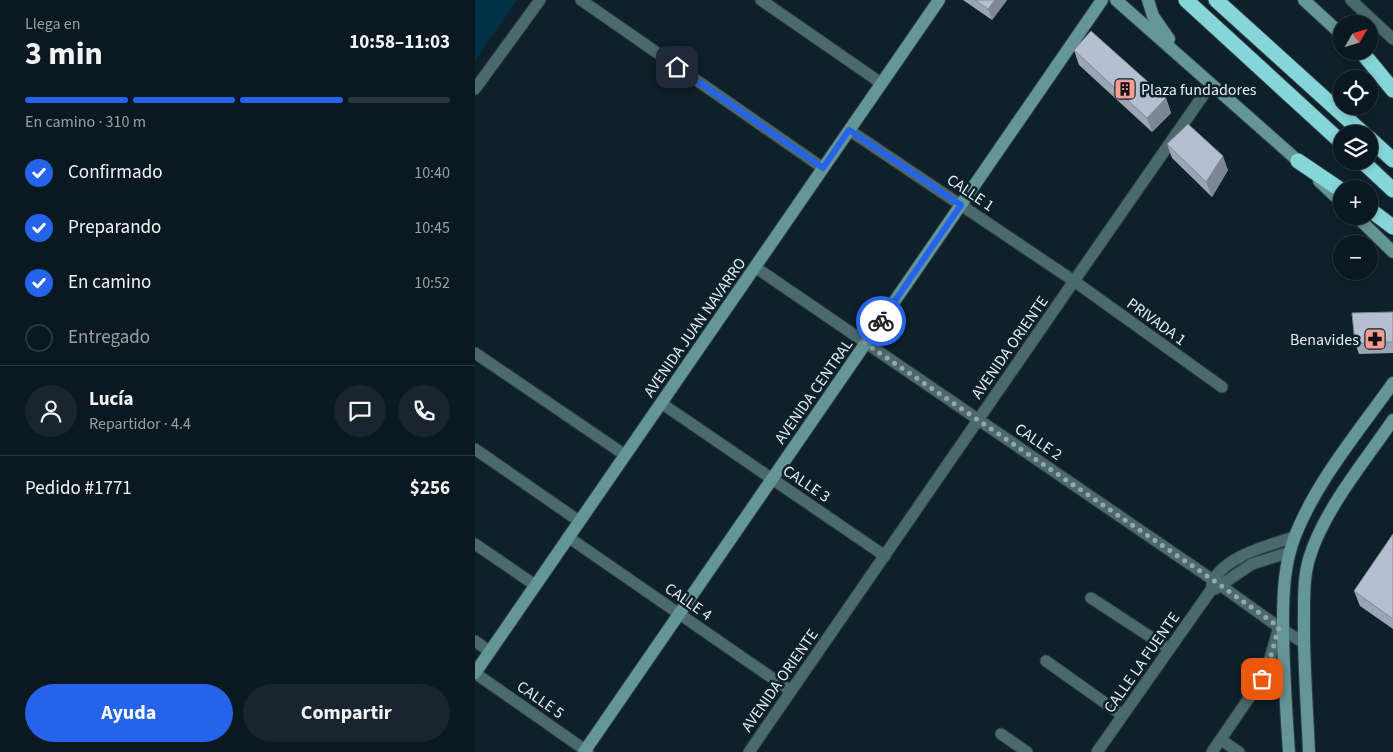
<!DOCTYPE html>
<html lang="es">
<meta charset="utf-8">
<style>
body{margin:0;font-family:"Source Sans 3",sans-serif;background:#18252c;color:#f1f3f6;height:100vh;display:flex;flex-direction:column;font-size:19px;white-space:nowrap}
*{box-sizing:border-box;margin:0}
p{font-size:16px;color:#99a0a4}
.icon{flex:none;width:28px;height:28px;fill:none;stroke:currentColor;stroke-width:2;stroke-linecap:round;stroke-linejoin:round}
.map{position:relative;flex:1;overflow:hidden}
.details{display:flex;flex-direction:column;background:#0a181f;width:475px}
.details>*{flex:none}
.needle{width:32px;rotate:51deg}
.buttons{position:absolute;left:858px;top:15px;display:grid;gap:10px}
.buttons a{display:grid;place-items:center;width:45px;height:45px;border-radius:50%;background:#0a181f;box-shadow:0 2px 8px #0003,0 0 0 1px #2a373d;font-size:25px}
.pin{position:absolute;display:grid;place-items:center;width:42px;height:42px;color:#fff;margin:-21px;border-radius:10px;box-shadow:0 2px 8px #0006}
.courier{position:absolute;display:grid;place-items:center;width:50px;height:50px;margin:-25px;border:4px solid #2563eb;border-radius:50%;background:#fff;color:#222;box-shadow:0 1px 6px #0007}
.headline em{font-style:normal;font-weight:700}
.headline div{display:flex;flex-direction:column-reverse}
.headline{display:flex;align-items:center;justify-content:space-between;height:85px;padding:0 25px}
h1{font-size:32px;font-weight:700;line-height:38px}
.bar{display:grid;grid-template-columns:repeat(4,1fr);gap:8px 5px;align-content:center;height:60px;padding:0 25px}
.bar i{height:6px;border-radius:4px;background:#2a373d}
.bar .active{background:#2563eb}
.bar p{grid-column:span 4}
.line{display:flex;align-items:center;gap:12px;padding:0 25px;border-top:1px solid #2a373d}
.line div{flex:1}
.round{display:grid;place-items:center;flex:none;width:52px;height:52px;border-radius:26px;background:#18252c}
ol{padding:0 25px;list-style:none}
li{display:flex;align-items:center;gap:15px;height:55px}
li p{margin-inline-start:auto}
li .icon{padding:5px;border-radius:50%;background:#2563eb;color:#fff;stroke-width:4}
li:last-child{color:#99a0a4}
li i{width:28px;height:28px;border:2px solid #2a373d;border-radius:50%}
.button{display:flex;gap:10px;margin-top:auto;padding:10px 25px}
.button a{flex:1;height:58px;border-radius:30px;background:#2563eb;color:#fff;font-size:20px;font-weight:700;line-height:58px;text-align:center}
.button a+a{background:#18252c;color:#f1f3f6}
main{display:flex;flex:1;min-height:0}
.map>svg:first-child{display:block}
.green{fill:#003145}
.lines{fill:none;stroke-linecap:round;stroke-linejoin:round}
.street-casing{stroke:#2c3d45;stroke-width:13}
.secondary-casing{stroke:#2c3d45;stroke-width:14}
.highway-casing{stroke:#2c3d45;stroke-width:17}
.street{stroke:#4b6a6b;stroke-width:11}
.secondary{stroke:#649597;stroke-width:12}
.highway{stroke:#86d6d9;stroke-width:15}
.wall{fill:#9ba5b5}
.shaded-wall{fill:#7e8693}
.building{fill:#b4c0d2;stroke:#7e8693}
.done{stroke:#97a5ac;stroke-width:5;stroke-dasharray:0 9}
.route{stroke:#2563eb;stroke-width:6}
.labels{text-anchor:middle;stroke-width:5;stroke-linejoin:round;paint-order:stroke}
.poi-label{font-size:16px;fill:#e1edf3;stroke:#0e2029;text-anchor:start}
.street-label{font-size:16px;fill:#e1edf3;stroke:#0e2029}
</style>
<main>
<section class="details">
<div class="headline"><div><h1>3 min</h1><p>Llega en</p></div><em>10:58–11:03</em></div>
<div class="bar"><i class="active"></i><i class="active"></i><i class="active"></i><i></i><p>En camino · 310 m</p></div>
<ol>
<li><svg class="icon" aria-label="check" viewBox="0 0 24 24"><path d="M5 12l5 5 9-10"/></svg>Confirmado<p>10:40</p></li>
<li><svg class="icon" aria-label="check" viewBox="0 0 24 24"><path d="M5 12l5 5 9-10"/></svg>Preparando<p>10:45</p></li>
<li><svg class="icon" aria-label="check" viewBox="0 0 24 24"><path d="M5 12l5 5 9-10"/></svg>En camino<p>10:52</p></li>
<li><i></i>Entregado</li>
</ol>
<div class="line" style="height:90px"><a class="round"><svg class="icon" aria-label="person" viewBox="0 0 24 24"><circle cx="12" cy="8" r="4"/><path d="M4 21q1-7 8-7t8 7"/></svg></a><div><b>Lucía</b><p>Repartidor · 4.4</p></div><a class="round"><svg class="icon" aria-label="chat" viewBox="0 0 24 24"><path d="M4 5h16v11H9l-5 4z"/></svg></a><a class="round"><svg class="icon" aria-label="phone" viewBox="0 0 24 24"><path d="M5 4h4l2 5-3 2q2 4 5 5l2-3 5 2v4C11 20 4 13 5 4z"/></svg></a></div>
<div class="line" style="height:65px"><div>Pedido #1771</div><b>$256</b></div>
<div class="button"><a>Ayuda</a><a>Compartir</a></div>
</section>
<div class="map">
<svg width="918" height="752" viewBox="0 0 918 752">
<rect width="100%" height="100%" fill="#0e2029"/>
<!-- green -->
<path class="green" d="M0,0H42L0,61Z"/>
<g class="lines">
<!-- street casing -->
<g class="street-casing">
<path id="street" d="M106,0L348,168
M286,0L406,83
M876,0L918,39
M0,89L65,0
M374,130L599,281L747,387
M280,267L738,580L808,630L829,643
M0,353L150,455
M186,403L410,556
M0,449L104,521
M93,537L316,691
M0,544L60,585
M740,589L777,564L815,552
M616,598L694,649
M0,641L14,651
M571,661L647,715
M0,673L113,752
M526,734L552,752
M746,740L764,752
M274,752L599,281L736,84
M622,752L736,590C737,587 737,582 739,579C753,555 795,545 819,537
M737,752L787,679L793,665L804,627"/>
</g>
<!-- secondary casing -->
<g class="secondary-casing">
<path id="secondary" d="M641,0L830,167
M673,0L678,16L694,39
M829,0L866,34
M844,181L866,202
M881,216L918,252
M0,673L464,0
M109,752L627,0
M814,752C811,709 808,666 808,623C808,594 809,564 820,536C841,482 884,431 918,383
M834,752C832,705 828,658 829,612C829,594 829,576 834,559C848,511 890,461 918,420"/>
</g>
<!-- highway casing -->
<g class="highway-casing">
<path id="highway" d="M711,0L866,142
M741,0L889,134
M886,51L918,90
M894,138L918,160
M823,161L866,190
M887,161L918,190
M894,209L918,227"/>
</g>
<!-- street -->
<use href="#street" class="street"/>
<!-- secondary -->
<use href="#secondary" class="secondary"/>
<!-- highway -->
<use href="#highway" class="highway"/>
</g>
<!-- wall -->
<path class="wall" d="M488,0H532L517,20Z
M599,50L691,98L696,113L677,132L604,65Z
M692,144L753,170L737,197L697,158Z
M918,312V353L884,354L880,343Z
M918,534V629L885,606L879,591Z"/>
<!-- shaded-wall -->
<path class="shaded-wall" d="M520,0H532L517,20L513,9Z
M691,98L696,113L677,132L672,118Z
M748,156L753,170L737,197L731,182Z"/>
<!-- building -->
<path class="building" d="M500,0H520L513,9Z
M616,31L691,98L672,118L599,50Z
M713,124L748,156L731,182L692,144Z
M918,312V342L880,343L877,313Z
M918,534V619L879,591Z"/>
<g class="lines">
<!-- done -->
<path class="done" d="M406,321L390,343L738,580L804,627L793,666L787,679"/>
<!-- route -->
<path class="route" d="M202,67L348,168L374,130L486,205L406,321"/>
</g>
<!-- icons -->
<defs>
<g id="building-square" transform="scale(1.125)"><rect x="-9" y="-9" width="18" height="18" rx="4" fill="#f59c93" stroke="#0e2029"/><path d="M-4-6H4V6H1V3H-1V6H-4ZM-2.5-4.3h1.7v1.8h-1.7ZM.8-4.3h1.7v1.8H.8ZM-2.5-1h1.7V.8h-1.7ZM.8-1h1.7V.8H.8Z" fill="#111"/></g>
<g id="pharmacy-square" transform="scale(1.125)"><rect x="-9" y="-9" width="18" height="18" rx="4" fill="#f59c93" stroke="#0e2029"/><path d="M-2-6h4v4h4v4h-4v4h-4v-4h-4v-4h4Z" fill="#111"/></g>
</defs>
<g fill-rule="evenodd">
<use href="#building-square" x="650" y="89"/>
<use href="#pharmacy-square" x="900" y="339"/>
</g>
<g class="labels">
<!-- poi labels -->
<g class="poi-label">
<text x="666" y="95">Plaza fundadores</text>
<text x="884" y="345" text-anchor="end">Benavides</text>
</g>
<!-- street labels -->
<g class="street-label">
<text transform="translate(496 192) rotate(34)" y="6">CALLE 1</text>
<text transform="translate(682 321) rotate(36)" y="6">PRIVADA 1</text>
<text transform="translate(219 327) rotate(-55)" y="6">AVENIDA JUAN NAVARRO</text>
<text transform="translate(534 347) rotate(-55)" y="6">AVENIDA ORIENTE</text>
<text transform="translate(338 391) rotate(-55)" y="6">AVENIDA CENTRAL</text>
<text transform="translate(564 441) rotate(34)" y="6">CALLE 2</text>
<text transform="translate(332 483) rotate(34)" y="6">CALLE 3</text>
<text transform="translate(214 601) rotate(35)" y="6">CALLE 4</text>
<text transform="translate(666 662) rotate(-55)" y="6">CALLE LA FUENTE</text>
<text transform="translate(304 680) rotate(-55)" y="6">AVENIDA ORIENTE</text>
<text transform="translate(66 699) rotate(35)" y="6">CALLE 5</text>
</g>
</g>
</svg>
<div class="buttons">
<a><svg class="needle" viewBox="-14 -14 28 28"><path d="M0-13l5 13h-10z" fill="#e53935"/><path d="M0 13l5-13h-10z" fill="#99a0a4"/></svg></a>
<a><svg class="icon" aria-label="locate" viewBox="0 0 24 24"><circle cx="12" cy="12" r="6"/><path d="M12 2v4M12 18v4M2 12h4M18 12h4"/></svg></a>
<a><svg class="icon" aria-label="layers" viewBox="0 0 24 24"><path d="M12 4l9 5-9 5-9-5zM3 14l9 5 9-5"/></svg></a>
<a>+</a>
<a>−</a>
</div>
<div class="pin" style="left:787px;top:679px;background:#ea580c"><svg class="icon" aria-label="bag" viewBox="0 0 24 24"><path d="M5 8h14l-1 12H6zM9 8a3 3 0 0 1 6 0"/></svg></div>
<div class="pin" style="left:202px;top:67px;background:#1f2937"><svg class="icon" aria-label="home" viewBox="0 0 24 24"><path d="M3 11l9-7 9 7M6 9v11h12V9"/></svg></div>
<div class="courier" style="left:406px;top:321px"><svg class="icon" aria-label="bike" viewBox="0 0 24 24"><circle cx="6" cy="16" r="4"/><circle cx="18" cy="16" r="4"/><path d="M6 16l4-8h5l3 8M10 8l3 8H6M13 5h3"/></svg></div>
</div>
</main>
